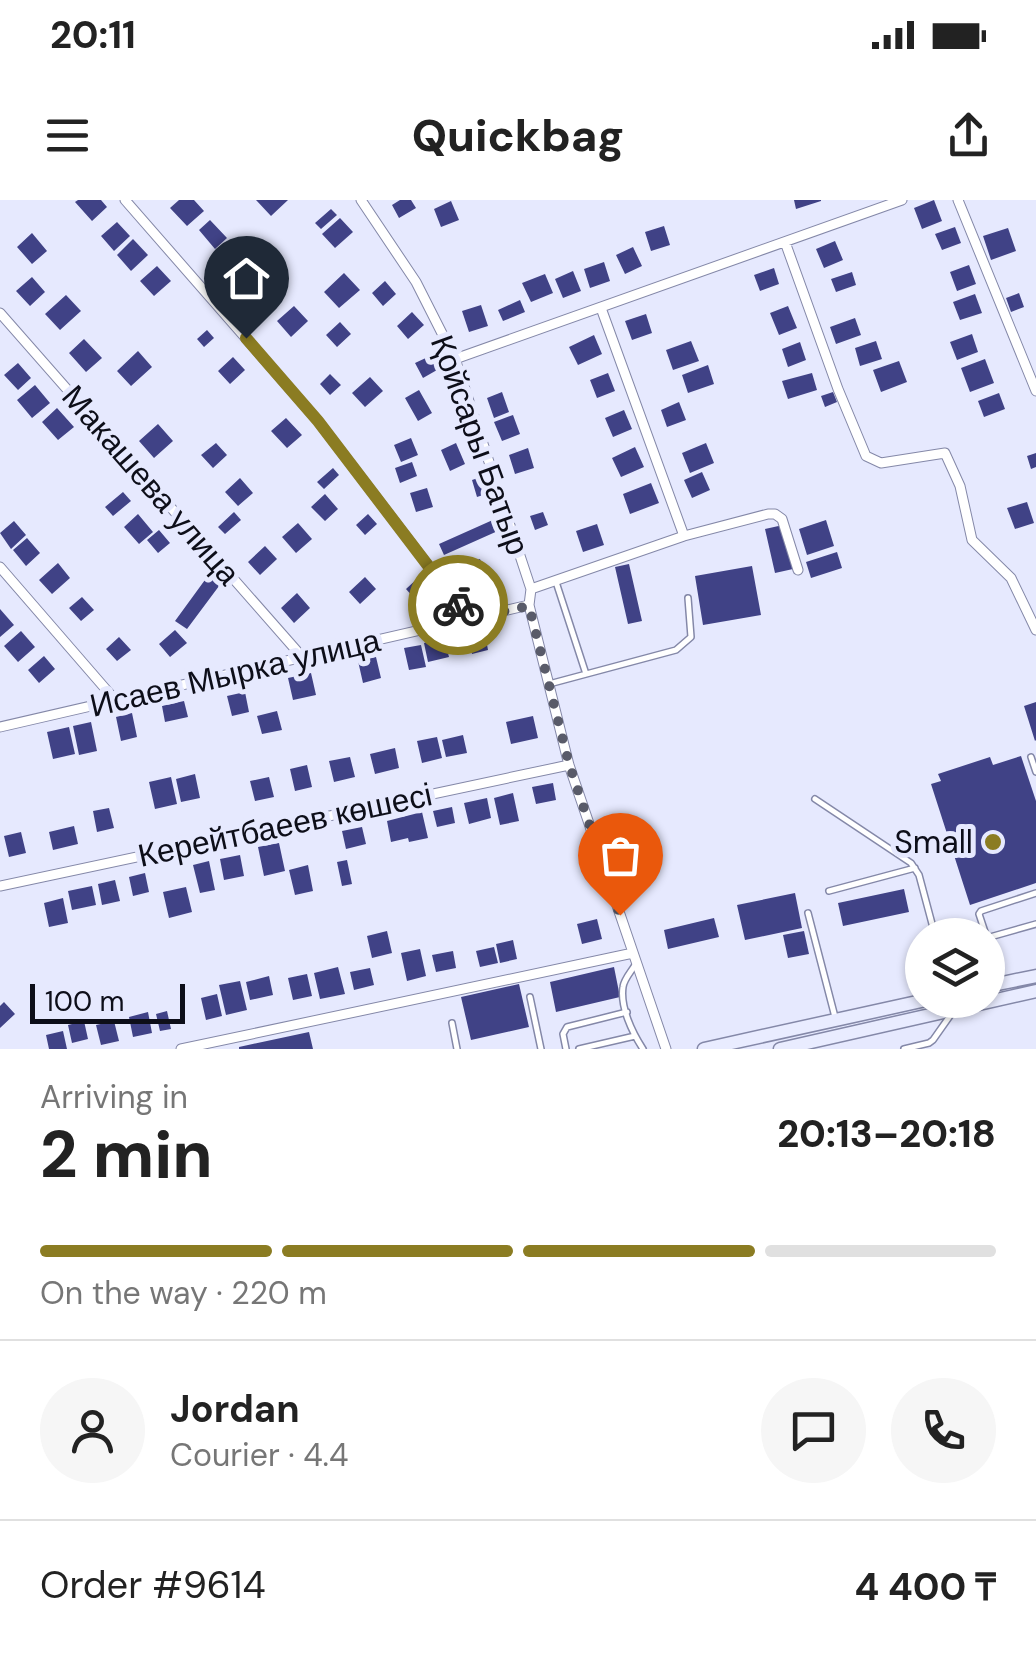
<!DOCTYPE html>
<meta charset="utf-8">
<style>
body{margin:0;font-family:"DM Sans",sans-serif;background:#f6f6f6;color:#222;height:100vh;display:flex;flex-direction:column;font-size:38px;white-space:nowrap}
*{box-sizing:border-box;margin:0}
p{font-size:32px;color:#767676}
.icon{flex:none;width:55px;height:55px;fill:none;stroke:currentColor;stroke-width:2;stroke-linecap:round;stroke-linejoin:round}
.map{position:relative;height:849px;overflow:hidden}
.drawer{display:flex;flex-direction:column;background:#fff;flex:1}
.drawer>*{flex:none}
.fabs{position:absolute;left:905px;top:718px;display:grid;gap:20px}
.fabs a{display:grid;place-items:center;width:100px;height:100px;border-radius:50%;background:#fff;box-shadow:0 2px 8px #0004;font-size:50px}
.scale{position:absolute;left:30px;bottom:25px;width:155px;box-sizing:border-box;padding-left:10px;border:5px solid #0d0e19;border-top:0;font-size:28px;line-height:35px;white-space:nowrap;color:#0d0e19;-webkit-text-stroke:8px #e6e9fe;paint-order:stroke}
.pin{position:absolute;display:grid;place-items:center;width:85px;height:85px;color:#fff;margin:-102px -42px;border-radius:50% 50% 50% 0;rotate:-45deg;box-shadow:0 0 10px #0007}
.pin .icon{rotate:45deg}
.courier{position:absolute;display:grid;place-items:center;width:100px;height:100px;margin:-50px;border:8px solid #8b7c22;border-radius:50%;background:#fff;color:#222;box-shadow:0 2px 12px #0007}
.overview em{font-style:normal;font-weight:800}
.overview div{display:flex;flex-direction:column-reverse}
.overview{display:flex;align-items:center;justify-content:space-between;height:170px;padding:0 40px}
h1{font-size:65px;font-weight:800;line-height:75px}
.bar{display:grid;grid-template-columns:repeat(4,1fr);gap:15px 10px;align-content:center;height:120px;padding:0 40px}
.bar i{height:12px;border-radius:8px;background:#e0e0e0}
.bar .selected{background:#8b7c22}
.bar p{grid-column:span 4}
.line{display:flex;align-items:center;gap:25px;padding:0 40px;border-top:2px solid #e0e0e0}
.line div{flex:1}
.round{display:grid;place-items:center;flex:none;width:105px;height:105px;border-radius:52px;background:#f6f6f6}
.status{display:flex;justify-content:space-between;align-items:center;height:70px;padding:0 50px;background:#fff;direction:ltr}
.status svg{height:28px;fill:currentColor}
header{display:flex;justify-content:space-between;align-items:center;height:130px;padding:0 40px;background:#fff;font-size:45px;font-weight:800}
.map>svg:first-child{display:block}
.building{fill:#404286}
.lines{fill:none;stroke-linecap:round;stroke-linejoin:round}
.service-casing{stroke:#8488a8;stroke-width:8}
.minor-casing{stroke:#8488a8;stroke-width:11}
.secondary-casing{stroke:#8488a8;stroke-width:15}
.service{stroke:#fff;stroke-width:5}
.minor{stroke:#fff;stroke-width:9}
.secondary{stroke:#e9ecff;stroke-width:12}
.done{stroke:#595b69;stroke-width:10;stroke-dasharray:0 18}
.route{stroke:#8b7c22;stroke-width:12}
.poi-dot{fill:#8b7c22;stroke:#e6e9fe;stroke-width:4}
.labels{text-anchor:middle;stroke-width:10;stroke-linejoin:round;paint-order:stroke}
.street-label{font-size:32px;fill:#0d0e19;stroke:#e6e9fe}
.poi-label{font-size:32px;fill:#0d0e19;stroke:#e6e9fe;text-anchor:end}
</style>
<div class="status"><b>20:11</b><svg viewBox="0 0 49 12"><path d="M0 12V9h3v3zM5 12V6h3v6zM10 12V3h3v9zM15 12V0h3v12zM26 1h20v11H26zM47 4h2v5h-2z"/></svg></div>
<header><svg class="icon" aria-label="menu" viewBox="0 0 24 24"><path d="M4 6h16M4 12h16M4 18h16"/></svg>Quickbag<svg class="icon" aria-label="share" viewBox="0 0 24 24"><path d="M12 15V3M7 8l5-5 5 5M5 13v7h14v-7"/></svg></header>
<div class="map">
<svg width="1036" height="849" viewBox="0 0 1036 849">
<rect width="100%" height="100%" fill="#e6e9fe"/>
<!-- building -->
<path class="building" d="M78,0H101L107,7L92,21L75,2Z
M179,0H194L204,11L187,26L170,8Z
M256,0H288L271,16Z
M400,0H411L416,8L399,18L392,5Z
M794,0H821V1L796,9Z
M934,0L942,21L922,29L914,8Z
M451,1L459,20L441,27L434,9Z
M331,9L337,15L321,29L315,23Z
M340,18L353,32L335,48L322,34Z
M210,20L227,38L215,49L199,30Z
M117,22L130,36L114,51L101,36Z
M664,26L670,45L651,51L645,32Z
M955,27L961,43L942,50L935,34Z
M1008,28L1016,51L991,60L983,36Z
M32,33L47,51L32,64L17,47Z
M239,37L249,48L234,62L224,51Z
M133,39L148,55L131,71L117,55Z
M835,41L843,60L824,68L816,49Z
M633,47L642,66L625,74L616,55Z
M604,62L610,81L590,88L584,69Z
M969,65L976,84L957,91L950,72Z
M157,66L171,81L154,96L140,81Z
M246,66L259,80L243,95L230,80Z
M774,68L779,84L760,91L754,75Z
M273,70L287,85L271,99L257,84Z
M573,71L581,91L563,98L555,79Z
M852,72L856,85L836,92L831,79Z
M344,73L360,90L339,108L324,92Z
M545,74L553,93L531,102L522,83Z
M32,77L45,92L30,106L16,91Z
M385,81L396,94L383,106L372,93Z
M1019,93L1024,107L1011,112L1006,98Z
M975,94L982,113L960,120L953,102Z
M66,95L81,111L60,130L45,114Z
M520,100L525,112L503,121L498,110Z
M481,105L488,126L469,132L462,111Z
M294,106L308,121L291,137L277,121Z
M788,106L797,128L779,135L770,113Z
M412,112L424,125L408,139L397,126Z
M646,114L652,133L632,140L625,121Z
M855,118L861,135L836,144L830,127Z
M340,122L351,134L337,147L326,135Z
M207,130L214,138L204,147L197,139Z
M972,134L978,152L957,160L950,142Z
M594,135L602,154L578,165L569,147Z
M84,139L102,158L86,172L69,153Z
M691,141L699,161L673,170L666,150Z
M876,141L882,159L860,166L855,148Z
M800,142L806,160L788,167L782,149Z
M138,151L152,167L131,186L117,171Z
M430,156L437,170L423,178L415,163Z
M233,157L245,170L230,184L218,171Z
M985,159L994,183L970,192L961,168Z
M899,161L907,182L881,192L873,170Z
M18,163L31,178L18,190L4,175Z
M708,165L714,184L688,193L682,175Z
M608,173L615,191L597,198L590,180Z
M812,173L817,190L788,199L782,181Z
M330,174L341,185L330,195L320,184Z
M370,177L383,191L365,207L352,193Z
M35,185L50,203L32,218L17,200Z
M419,190L432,213L418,221L405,198Z
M502,192L509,212L494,218L487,198Z
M833,192L837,202L825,207L821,196Z
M999,193L1005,209L984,217L978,201Z
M679,202L686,220L667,227L661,210Z
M57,208L74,227L58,240L42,222Z
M624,210L632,229L613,237L605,218Z
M513,215L520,234L502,241L494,222Z
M286,218L302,235L287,248L271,231Z
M158,224L173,241L154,258L139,241Z
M411,238L418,255L401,262L394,245Z
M216,243L227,255L213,268L201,255Z
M456,243L465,264L450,271L441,250Z
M706,243L714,263L690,273L682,253Z
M635,247L644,267L621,277L612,258Z
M528,248L534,268L515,274L509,255Z
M1036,253V267L1031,269L1027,256Z
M412,262L417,276L400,283L395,268Z
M333,268L339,275L324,289L317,282Z
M702,272L710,290L692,298L684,280Z
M481,277L486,294L477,297L472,280Z
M240,278L253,293L238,306L225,292Z
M651,283L659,303L630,314L623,294Z
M427,288L433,307L416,312L410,293Z
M123,292L131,301L113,316L105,307Z
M325,294L338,309L325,321L311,307Z
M1027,302L1034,323L1015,329L1007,308Z
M234,312L241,320L225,334L218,327Z
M543,312L548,325L535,330L530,316Z
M138,314L153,332L139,344L124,327Z
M368,314L377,324L365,335L356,325Z
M495,319L500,330L444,355L439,344Z
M826,320L834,346L807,355L799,329Z
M14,321L26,335L11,349L0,333Z
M298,323L312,339L296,353L282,337Z
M597,324L604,345L583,352L576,331Z
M783,325L793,369L775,373L765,329Z
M159,330L170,343L158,353L147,340Z
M27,338L40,353L26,366L13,350Z
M265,346L277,359L260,375L248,362Z
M837,352L842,368L811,378L806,362Z
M480,359L487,377L473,382L466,364Z
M58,363L70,378L52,394L39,380Z
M629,364L642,421L628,424L615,367Z
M752,366L761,415L703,425L695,376Z
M210,373L222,382L187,429L175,421Z
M365,377L376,389L360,404L349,392Z
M419,377L426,385L413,397L406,389Z
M297,393L310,408L294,423L281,408Z
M82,397L94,410L81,421L69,408Z
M0,409L14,425L0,437Z
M484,429L488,450L472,454L467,433Z
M175,430L187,443L170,457L159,444Z
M21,431L35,447L18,462L4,446Z
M119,437L131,450L117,461L106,449Z
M444,438L449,457L428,462L424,443Z
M421,445L426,467L409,470L404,448Z
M44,456L55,469L39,483L28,470Z
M376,457L381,478L363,483L358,461Z
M311,473L316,495L293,500L288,478Z
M245,492L249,512L232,516L227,496Z
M184,501L188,517L165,522L162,506Z
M1036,502V540L1035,541L1024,506Z
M277,511L282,530L262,534L257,516Z
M132,513L137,537L121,541L116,517Z
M533,516L538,538L511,544L506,522Z
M91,522L97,551L79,555L73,526Z
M69,527L75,554L53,559L47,532Z
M463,535L467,553L446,557L442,540Z
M437,537L442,558L422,563L417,541Z
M395,548L399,568L375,574L370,554Z
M1021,556L1036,601V683L970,705L931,584L941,581L938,574L990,557L993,565Z
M350,557L355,577L334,582L329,561Z
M307,565L312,587L295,591L290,569Z
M195,574L200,598L181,602L176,579Z
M171,577L177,604L155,609L149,582Z
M269,577L274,597L255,601L250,581Z
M553,583L556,600L536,604L532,587Z
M513,593L519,621L500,625L494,598Z
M487,598L491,618L469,624L464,603Z
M452,607L455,623L437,627L433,611Z
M109,608L114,628L97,632L93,611Z
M422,612L428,638L409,642L408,638L391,642L387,621Z
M74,626L78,644L53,650L49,632Z
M362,627L366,644L346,649L342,631Z
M21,632L26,653L9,657L4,636Z
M279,643L285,671L264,676L258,647Z
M240,655L244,676L224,680L220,659Z
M347,660L352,684L342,686L337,662Z
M209,661L215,690L200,693L193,665Z
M308,665L313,691L295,695L289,670Z
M145,673L149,692L133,696L129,677Z
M115,680L120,701L102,705L98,684Z
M92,686L96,705L72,710L68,691Z
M186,687L192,712L169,718L163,692Z
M904,689L909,712L843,726L838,703Z
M795,693L802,728L745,740L737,705Z
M63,698L68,723L49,727L44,703Z
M714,718L719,737L668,749L664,730Z
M597,719L602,739L582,744L577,724Z
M387,731L392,753L372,758L367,736Z
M804,731L809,754L788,758L783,735Z
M513,740L517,759L500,763L496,744Z
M494,747L498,763L480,767L476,751Z
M420,749L426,776L407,781L401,753Z
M453,751L456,768L436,772L432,755Z
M338,767L345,794L320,799L314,773Z
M614,767L620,797L556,812L550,782Z
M370,768L374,785L354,790L350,772Z
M307,774L312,796L293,800L288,778Z
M269,776L273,795L250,800L246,782Z
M240,781L247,810L226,815L219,785Z
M519,784L529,827L471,840L461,797Z
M217,794L222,816L206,820L201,798Z
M4,802L15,814L0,828V806Z
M167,811L171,829L160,831L156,814Z
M148,812L152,833L133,837L129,817Z
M84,821L88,839L72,843L68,825Z
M114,821L119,841L101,845L96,825Z
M63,831L67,849H49L46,835Z
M309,832L313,849H239V847Z"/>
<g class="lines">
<!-- service casing -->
<g class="service-casing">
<path id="service" d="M556,382L586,474
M549,484L676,450L691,437L688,398
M1031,557L1036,572
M815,599L911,663L919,675L935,735
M829,691L915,668
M808,713L835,817
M986,735L979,714L981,711L1036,693
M635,765C631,772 624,779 623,787C620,807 632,832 643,849
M999,780L990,737L1036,724
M530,797L541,849
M452,823L457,849
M566,849L563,834L567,827L627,812
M579,849L635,836
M904,849L929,843L933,840L952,813"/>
</g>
<!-- minor casing -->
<g class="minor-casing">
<path id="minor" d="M125,0L318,221L469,419
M361,0L416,82L455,159L531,389L529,405L569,565L666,849
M958,0L1036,191
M785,42L838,189L866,256L881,263L945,253L960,286L972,340L1011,378L1036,430
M0,113L303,458
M455,159L902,0
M684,336L768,314H775L782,319L798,370
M0,367L116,501
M531,389L684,336L601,108
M0,527L529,405
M0,686L569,565
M181,849L633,753"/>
</g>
<!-- secondary casing -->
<g class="secondary-casing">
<path id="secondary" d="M988,786L1036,776
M704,849L926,800
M780,849L1036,791"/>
</g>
<!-- service -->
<use href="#service" class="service"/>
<!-- minor -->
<use href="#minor" class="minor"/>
<!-- secondary -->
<use href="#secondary" class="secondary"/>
</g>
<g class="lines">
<!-- done -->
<path class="done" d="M458,405L469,419L529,406L569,564L620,715"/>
<!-- route -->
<path class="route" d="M246,138L318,221L458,405"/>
</g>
<!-- markers -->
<circle class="poi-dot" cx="993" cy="642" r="10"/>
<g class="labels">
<!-- street labels -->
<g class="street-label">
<text transform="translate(480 245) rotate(70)" y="11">Қойсары Батыр</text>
<text transform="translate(151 285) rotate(49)" y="11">Макашева улица</text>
<text transform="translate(235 473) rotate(-13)" y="11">Исаев Мырка улица</text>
<text transform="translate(285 625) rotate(-12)" y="11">Керейтбаеев көшесі</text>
</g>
<!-- poi labels -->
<g class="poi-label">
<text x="973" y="653">Small</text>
</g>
</g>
</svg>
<div class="fabs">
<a><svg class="icon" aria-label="layers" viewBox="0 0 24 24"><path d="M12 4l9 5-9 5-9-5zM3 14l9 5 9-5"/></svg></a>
</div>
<div class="scale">100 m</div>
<div class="pin" style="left:620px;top:715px;background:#ea580c"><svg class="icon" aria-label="bag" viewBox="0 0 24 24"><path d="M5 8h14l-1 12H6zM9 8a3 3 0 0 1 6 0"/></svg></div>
<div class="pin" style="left:246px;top:138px;background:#1f2937"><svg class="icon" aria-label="home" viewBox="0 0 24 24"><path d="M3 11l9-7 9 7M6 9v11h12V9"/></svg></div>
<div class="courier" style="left:458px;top:405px"><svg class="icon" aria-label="bike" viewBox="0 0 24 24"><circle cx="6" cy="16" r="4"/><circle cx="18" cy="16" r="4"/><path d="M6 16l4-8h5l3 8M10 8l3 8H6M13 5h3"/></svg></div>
</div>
<section class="drawer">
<div class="overview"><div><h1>2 min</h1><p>Arriving in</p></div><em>20:13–20:18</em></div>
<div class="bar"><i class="selected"></i><i class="selected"></i><i class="selected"></i><i></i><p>On the way · 220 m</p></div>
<div class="line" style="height:180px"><a class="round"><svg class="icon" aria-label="person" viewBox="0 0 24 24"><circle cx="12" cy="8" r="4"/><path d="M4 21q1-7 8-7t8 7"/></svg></a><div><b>Jordan</b><p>Courier · 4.4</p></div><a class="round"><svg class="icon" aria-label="chat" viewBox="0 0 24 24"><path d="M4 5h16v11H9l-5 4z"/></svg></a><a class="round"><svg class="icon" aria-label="phone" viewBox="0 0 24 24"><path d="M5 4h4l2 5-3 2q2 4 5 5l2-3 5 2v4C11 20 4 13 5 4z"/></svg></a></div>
<div class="line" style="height:130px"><div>Order #9614</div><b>4 400 ₸</b></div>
</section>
